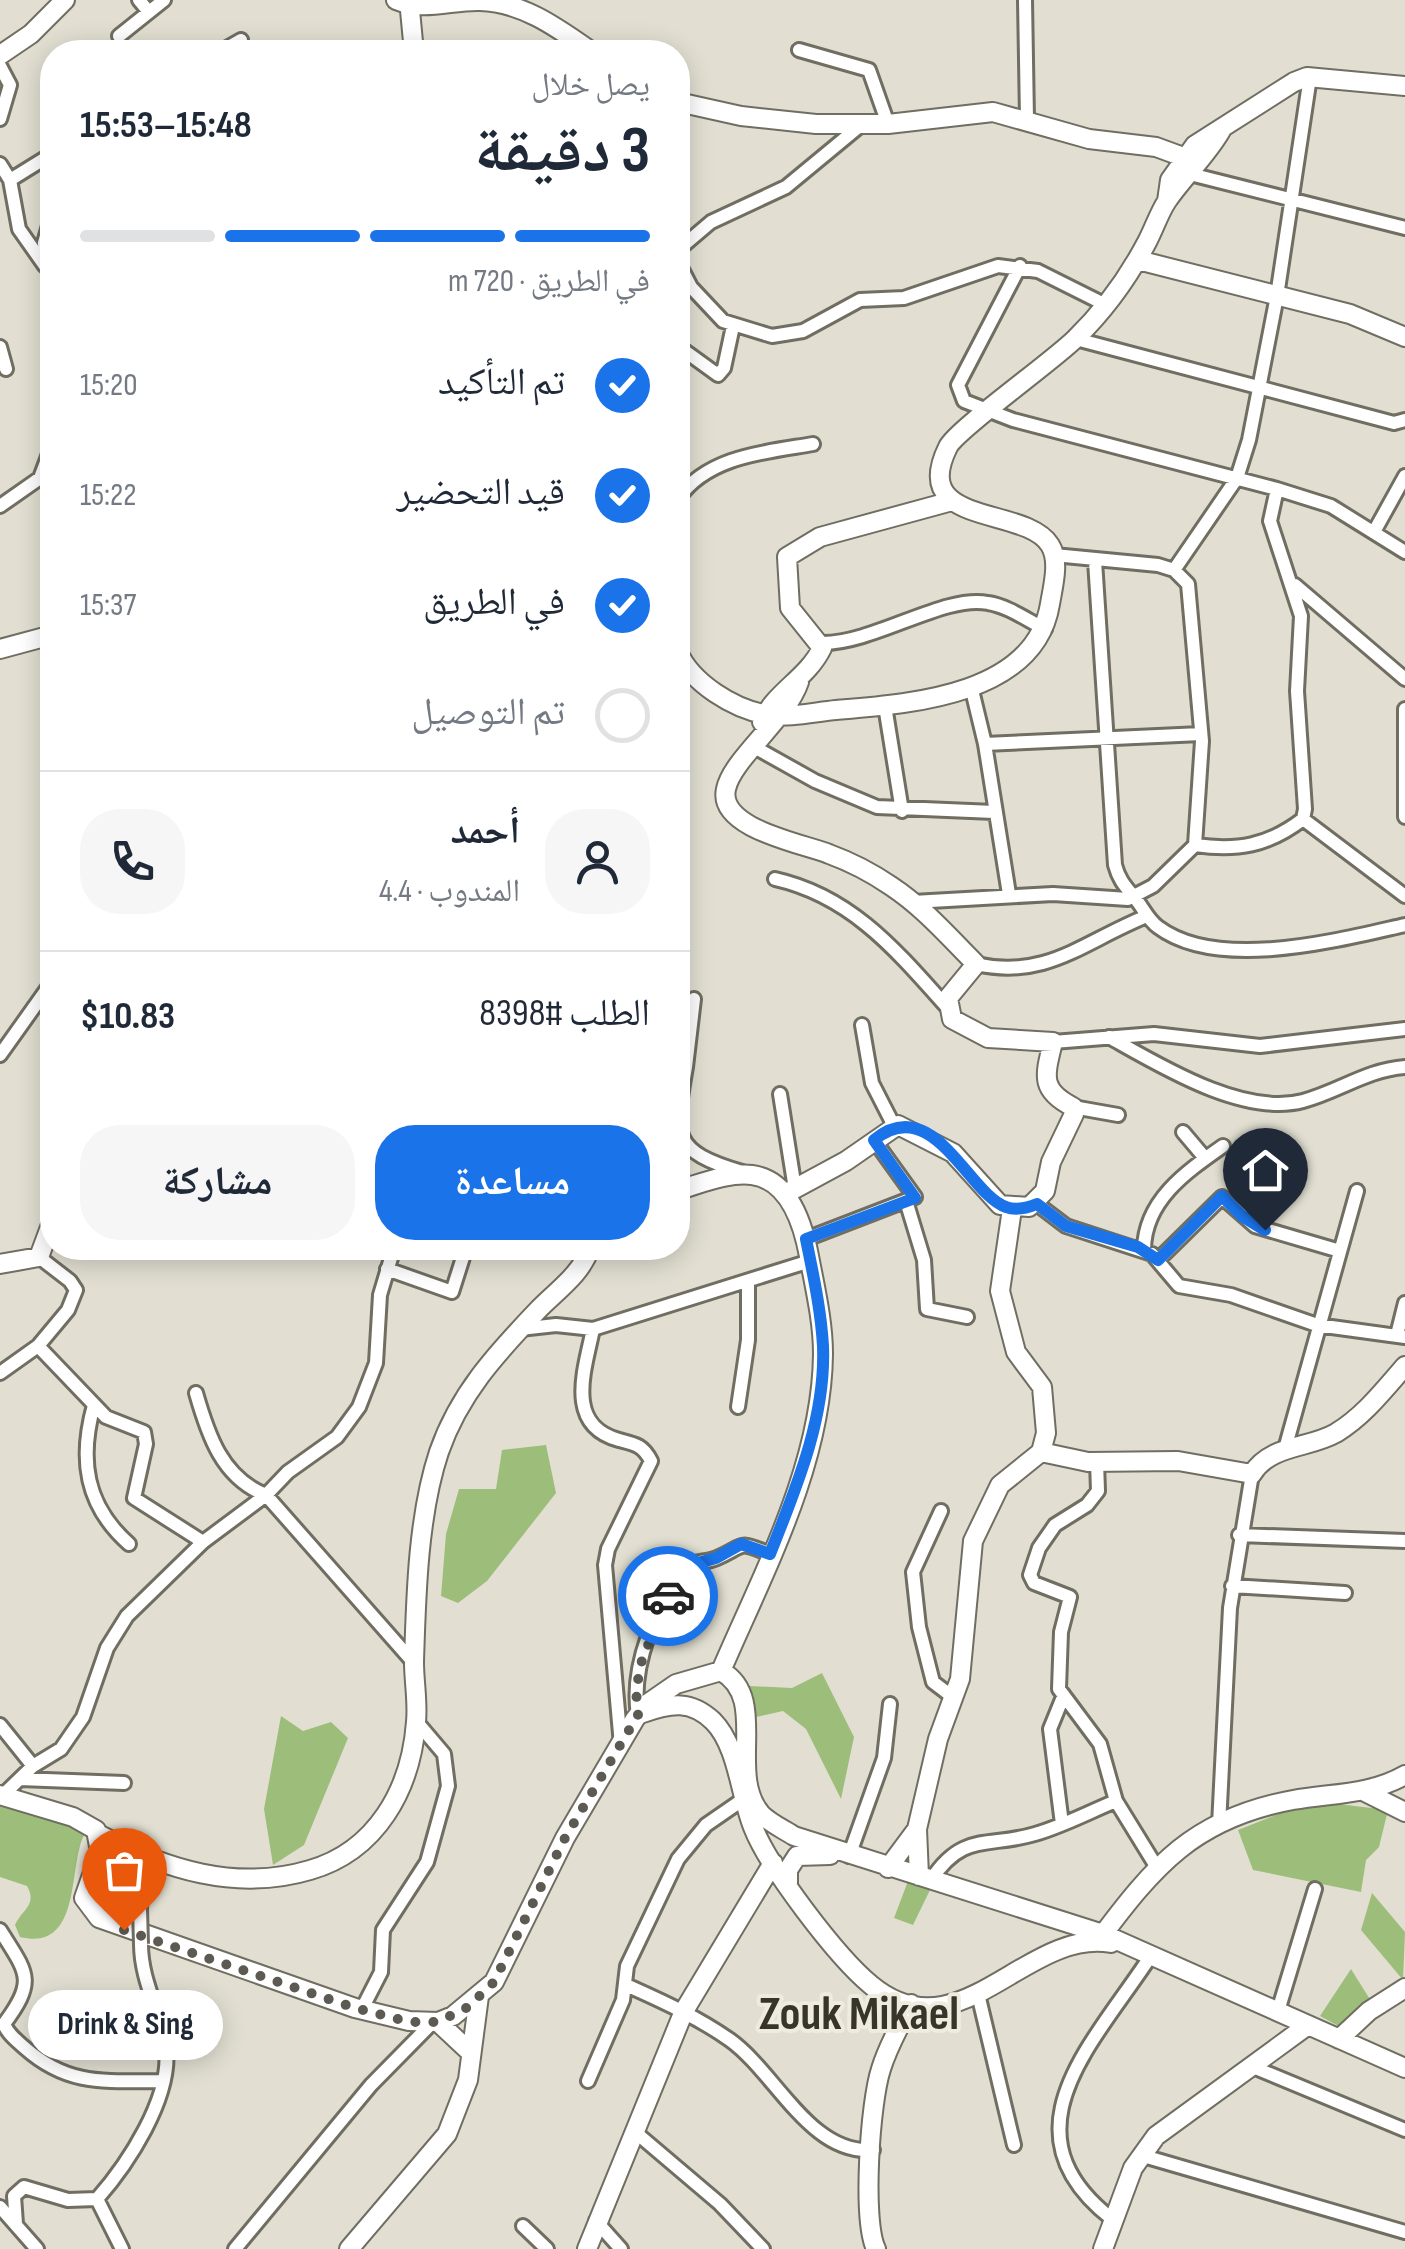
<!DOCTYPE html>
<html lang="ar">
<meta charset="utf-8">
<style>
body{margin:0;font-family:"Sofia Sans Condensed","Noto Naskh Arabic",sans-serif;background:#f6f6f7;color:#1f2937;direction:rtl;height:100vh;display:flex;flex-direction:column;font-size:38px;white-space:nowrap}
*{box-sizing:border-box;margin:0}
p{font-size:32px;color:#747a83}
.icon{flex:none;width:55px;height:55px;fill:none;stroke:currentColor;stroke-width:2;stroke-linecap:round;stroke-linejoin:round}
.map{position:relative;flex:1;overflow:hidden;direction:ltr}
.panel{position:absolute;left:40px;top:40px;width:650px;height:1220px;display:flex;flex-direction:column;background:#fff;border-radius:40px;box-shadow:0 5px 25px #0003;direction:rtl}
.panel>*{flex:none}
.pin{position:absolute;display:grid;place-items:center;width:85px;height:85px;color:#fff;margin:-102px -42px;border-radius:50% 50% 50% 0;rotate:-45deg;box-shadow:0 0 10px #0007}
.pin .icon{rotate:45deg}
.courier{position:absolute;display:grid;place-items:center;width:100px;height:100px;margin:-50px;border:8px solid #1a73e8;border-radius:50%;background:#fff;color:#222;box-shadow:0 2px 12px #0007}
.bubble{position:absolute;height:70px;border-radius:35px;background:#fff;box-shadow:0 5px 25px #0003;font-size:32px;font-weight:700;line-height:70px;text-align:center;direction:rtl}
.overview em{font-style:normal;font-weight:700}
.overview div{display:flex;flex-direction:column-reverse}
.overview{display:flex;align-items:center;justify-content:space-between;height:170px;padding:0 40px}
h1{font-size:65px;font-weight:700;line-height:75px}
.bar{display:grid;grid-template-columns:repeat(4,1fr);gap:15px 10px;align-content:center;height:120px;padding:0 40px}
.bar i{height:12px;border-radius:8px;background:#e0e1e3}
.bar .on{background:#1a73e8}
.bar p{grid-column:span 4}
.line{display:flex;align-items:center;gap:25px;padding:0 40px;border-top:2px solid #e0e1e3}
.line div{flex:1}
.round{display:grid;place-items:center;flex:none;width:105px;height:105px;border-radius:40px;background:#f6f6f7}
ol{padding:0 40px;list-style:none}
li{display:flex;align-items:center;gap:30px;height:110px}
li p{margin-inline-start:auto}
li .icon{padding:10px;border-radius:50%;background:#1a73e8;color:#fff;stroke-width:4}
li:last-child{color:#747a83}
li i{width:55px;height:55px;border:5px solid #e0e1e3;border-radius:50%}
.button{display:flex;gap:20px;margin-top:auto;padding:20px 40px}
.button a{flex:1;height:115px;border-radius:40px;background:#1a73e8;color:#fff;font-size:40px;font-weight:700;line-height:115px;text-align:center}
.button a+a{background:#f6f6f7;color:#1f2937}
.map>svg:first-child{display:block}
.green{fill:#9dbe7a}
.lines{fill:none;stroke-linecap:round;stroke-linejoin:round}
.street-casing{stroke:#706d61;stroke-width:18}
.secondary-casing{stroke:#706d61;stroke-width:22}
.street{stroke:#fff;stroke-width:12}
.secondary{stroke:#fff;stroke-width:18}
.street-bridge-casing{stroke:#706d61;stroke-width:18;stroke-linecap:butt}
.street-bridge{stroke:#fff;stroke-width:12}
.done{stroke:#5c5a53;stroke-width:10;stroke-dasharray:0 18}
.route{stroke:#1a73e8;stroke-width:12}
.labels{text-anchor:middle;stroke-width:8;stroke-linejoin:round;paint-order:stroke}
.district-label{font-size:48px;font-weight:bold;fill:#37342a;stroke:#efecdf}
</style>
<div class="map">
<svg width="1405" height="2249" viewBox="0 0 1405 2249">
<rect width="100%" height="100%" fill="#e2dfd2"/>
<!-- green -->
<path class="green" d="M546,1445L556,1493L487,1581L458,1603L441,1596L446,1534L459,1489H496L502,1450Z
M822,1673L854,1737L841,1799L806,1729L783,1711L752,1718L749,1686L792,1688Z
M281,1716L303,1731L331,1722L348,1738L304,1845L273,1865L264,1809Z
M1330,1803L1388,1810L1379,1847L1366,1860L1361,1892L1253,1870L1238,1830L1291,1809Z
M0,1804L48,1815L84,1835C68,1867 82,1952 20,1937L15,1925C21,1910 38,1905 27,1886L0,1877Z
M908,1881L930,1890L913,1925L894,1918Z
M1372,1893L1405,1932L1403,1980L1361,1930Z
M1351,1969L1371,2001L1342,2028L1320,2016Z"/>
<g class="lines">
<!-- street casing -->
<g class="street-casing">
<path id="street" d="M139,0L149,12
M1025,0L1027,119
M119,36L164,0
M799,50L869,70L888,124
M220,52L241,40
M0,66L10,85L0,119
M0,164L10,180L19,229L45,266
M1190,174L1405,228
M10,180L52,154
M678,250L711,222L786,187L861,125
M678,262L691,287L723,321L772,336L803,331L860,300L904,298L998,266L1038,271L1106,305
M46,267L44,243L52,215
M1076,339L1394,423L1405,420
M678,346L718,375L724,368L733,326
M0,347L6,369
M1277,489L1331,506L1405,552
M678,499C707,456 766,452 813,444
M0,506L40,478L52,446L49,278
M1375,530L1405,476
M1054,555L1158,565L1174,570L1188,584L1202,741L1195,845
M1095,561L1115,865C1119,880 1125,886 1134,897C1143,907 1147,919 1158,927C1218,972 1338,940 1405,925
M1174,570L1237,478L1249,440L1277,296L1310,77
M1295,585L1405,679
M823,643C875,643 945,594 988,603C1008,606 1027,620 1045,629
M971,686L985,744
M885,706L902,811
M1405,709V817
M756,748L815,781L877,807L994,812
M1303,819L1405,896
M775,879C851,896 896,950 946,1006
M1009,894L985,744L1201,734
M913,902L1053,894L1128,899L1153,886L1195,845C1237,851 1268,846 1303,819L1305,809L1297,691L1301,616L1270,521L1277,489L1013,420L964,401L958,385L1020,266
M976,964C1047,980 1084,941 1147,916
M862,1025L872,1083L894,1126
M1109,1037C1159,1065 1243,1117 1303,1101C1340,1091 1366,1070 1405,1067
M1053,1042L1154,1034L1260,1046L1405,1029
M0,1055L52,982
M678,1067H686C674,1136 671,1151 742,1172
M686,1067L694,999
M780,1094L795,1189
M1073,1107L1118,1115
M1183,1132L1205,1158
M907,1204L924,1260L927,1309L967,1317
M1037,1204L1066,1226L1152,1254L1179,1286L1231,1295L1317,1325L1405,1337
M806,1239L915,1197L874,1140
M1144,1249C1145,1200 1186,1172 1223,1146
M1158,1260L1222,1197L1255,1226L1340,1251
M387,1269L452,1292L466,1248
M520,1329L556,1325L593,1329L810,1261
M593,1329C585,1369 564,1425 619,1440C635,1444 643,1445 651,1461L608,1549L605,1565L621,1745
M1397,1335L1405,1303
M38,1346L68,1310L76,1290L70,1281L39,1257
M0,1373L38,1346L106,1417L144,1432L146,1444L134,1498L203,1542L266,1495L414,1663
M196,1393C208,1435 222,1478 266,1495L288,1472L337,1437L359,1407L376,1363L380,1295L394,1248
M94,1405C79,1459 85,1505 129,1544
M738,1407L748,1340V1282
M1285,1449L1357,1191
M1097,1462L1098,1491L1087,1505L1055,1525L1039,1548L1030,1575L1034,1583L1070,1597L1061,1632L1059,1689L1100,1744L1116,1801L1156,1866
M941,1511L913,1572L919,1627L933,1682L954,1698
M1239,1535L1405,1541
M1232,1586L1345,1593
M638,1715C630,1666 656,1606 685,1567C696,1560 706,1563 717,1558C746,1545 737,1540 770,1554
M0,1725L33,1766
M20,1779L124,1783
M3,1795L33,1766L61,1749L83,1717L107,1648L127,1616L203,1542
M1062,1824L1050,1729L1063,1697
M1219,1825L1230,1608L1252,1474
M849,1856L884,1758L890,1704
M931,1880C963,1831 989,1848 1035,1834C1063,1826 1089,1812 1116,1801
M140,1909L143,1858
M0,1930C27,1973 37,1980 4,2024C8,2034 16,2040 25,2048C69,2087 107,2081 162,2081
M626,1985C662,2001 697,2017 730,2040C776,2073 810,2155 873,2150
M978,1994L1014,2145
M362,2009L381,1972L383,1930L427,1862L448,1786L444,1754L416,1721
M1278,2011L1315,1889
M1253,2067L1405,2130
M588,2081L623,2000L627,1966L678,1859L706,1825L748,1796
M634,2131L720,2204L763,2249
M1140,2155L1405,2232
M0,2207L37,2249
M1112,2219C1000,2132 1093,2044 1150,1957
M596,2221L621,2249
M16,2224L14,2196L24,2187L68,2200L97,2199
M523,2226L547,2249
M122,2249L97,2199C127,2165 172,2098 166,2048C161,2012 141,1982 141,1944
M235,2249L371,2085L433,2022"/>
</g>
<!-- secondary casing -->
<g class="secondary-casing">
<path id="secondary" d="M396,0C425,12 451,0 480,1C523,2 559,29 592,52
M409,0L414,52
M0,55L31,34L65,0
M678,102L741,116L816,124H888L993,112L1089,139L1156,147L1197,162
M1167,201L1170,180L1195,145L1294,82L1307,77L1405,86
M1138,260L1350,314L1405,337
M0,649L52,635
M678,652C692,683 733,709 768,715C789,718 815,712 836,710C909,704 1035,696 1050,604C1053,586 1060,561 1050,545C1025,505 908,528 948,447C956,430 1053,361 1075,339C1104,311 1128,278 1147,242C1154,229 1159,213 1167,201C1184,176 1207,156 1222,129
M762,722C773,693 807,679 822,648L790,608L787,557L820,537L952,501
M678,1190C700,1184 728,1172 752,1175C790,1180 803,1224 809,1256C815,1288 823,1321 823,1354C822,1464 764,1571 721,1671
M785,1194L846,1161L898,1125L953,1153L1000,1205L1029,1207L1045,1191L1051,1162L1074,1114L1073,1107C1039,1090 1045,1075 1053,1042L988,1038L952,1019L948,998L976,964C949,937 923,907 891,886C872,873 851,862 829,854C805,844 717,829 726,789C732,759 786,720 799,682
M0,1264L39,1257L52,1222
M1041,1452L1088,1462L1178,1461L1252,1474C1271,1444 1308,1449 1336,1433C1364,1416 1384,1390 1405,1366
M643,1713C671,1703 691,1700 713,1721C738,1746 740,1795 753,1827C769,1868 837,1957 871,1985C959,2058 1025,1928 1111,1943
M1365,1792L1405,1812
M0,1795L73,1817L96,1830L100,1852L84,1898L99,1918L355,2008L409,2021L438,2022L453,2016L494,1982L565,1838L635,1719L647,1704L676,1684L721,1671C770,1698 726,1773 761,1814C770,1823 783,1829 794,1836L1103,1934L1405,2068
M100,1835C165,1869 236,1892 310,1870C376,1851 411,1790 416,1722C418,1702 414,1682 414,1662C416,1595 418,1515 439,1452C459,1394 496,1354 537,1311C556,1291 581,1275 590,1248
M888,1868L917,1829
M919,1876L917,1829L938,1739L960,1679L973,1541L1000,1485L1041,1452L1046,1433L1042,1387L1016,1352L1000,1291L1012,1209
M788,1883V1870L797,1856L830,1855
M1098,1941C1154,1866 1194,1818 1293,1800C1332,1793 1370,1795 1405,1775
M438,2022L470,2052
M1339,2039L1369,2011L1405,1988
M349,2249L447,2134L468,2080L479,1996
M587,2249L684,2011L773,1863
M876,2249C862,2220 870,2102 881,2069C888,2046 900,2025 911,2004
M1103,2249L1133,2168L1156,2136L1308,2025"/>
</g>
<!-- street -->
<use href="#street" class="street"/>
<!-- secondary -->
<use href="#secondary" class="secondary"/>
<!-- street-bridge casing -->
<g class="street-bridge-casing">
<path id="street-bridge" d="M140,1909L141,1944"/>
</g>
<!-- street-bridge -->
<use href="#street-bridge" class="street-bridge"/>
</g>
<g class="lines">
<!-- done -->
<path class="done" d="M124,1930L355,2008L409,2022H438L468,2007L494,1982L565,1838L638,1715L636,1690L642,1660L668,1596"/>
<!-- route -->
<path class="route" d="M668,1596L684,1567L716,1558L741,1544L770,1554C796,1488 826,1418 823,1346C821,1310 813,1274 806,1239L915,1198L874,1140C933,1091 969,1195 1006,1207C1016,1211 1027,1208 1037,1204L1066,1226L1138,1247L1158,1260L1222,1196L1242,1216L1265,1230"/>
</g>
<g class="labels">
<!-- district labels -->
<g class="district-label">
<text x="859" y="2029">Zouk Mikael</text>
</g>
</g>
</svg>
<div class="pin" style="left:124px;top:1930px;background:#ea580c"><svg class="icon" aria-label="bag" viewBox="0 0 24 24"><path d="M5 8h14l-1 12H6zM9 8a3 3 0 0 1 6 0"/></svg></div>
<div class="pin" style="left:1265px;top:1230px;background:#1f2937"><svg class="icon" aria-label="home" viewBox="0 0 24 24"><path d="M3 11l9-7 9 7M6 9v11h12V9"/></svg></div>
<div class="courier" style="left:668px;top:1596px"><svg class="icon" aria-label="car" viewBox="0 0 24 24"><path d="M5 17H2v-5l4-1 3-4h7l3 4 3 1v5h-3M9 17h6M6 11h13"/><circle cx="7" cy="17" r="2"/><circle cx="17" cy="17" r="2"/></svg></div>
<div class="bubble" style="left:28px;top:1990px;width:195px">Drink &amp; Sing</div>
<section class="panel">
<div class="overview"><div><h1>3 دقيقة</h1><p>يصل خلال</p></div><em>15:48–15:53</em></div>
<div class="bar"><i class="on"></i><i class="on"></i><i class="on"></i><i></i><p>في الطريق · 720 m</p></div>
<ol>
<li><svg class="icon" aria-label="check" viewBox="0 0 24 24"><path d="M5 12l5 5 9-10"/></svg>تم التأكيد<p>15:20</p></li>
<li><svg class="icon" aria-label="check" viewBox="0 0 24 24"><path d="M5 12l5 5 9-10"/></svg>قيد التحضير<p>15:22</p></li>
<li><svg class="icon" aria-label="check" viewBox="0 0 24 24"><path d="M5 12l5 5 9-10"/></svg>في الطريق<p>15:37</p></li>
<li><i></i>تم التوصيل</li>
</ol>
<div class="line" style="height:180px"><a class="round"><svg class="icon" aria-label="person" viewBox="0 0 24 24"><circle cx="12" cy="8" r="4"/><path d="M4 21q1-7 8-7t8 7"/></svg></a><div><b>أحمد</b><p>المندوب · 4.4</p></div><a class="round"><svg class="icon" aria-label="phone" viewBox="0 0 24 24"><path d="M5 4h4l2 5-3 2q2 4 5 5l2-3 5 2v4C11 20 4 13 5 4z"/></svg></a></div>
<div class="line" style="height:130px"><div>الطلب #8398</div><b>$10.83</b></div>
<div class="button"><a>مساعدة</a><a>مشاركة</a></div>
</section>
</div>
